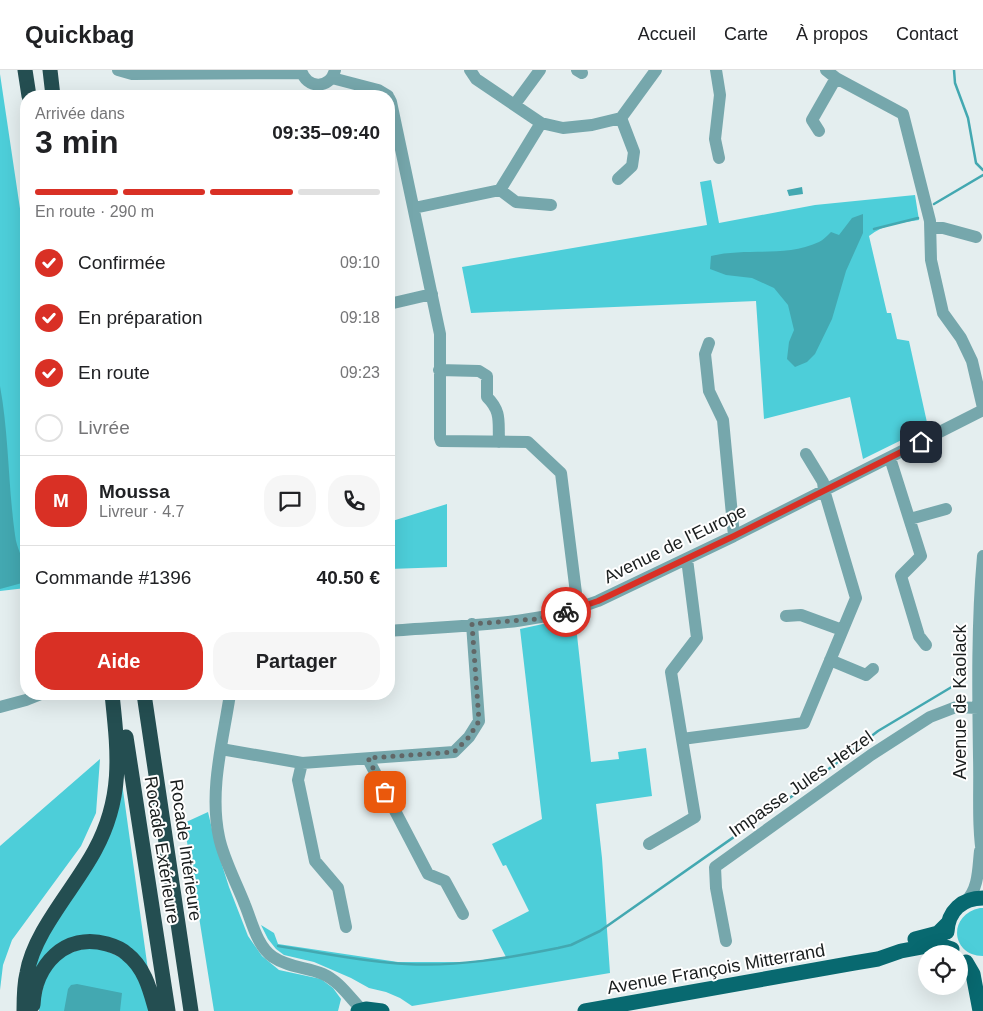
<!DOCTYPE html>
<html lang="fr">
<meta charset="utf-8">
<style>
body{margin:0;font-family:Arial,sans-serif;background:#f6f6f6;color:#202124;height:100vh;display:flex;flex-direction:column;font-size:19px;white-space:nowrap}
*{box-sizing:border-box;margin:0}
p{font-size:16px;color:#757577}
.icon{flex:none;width:28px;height:28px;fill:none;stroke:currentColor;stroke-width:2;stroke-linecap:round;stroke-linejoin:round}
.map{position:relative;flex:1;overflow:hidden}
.drawer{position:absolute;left:20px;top:20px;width:375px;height:610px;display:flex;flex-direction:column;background:#fff;border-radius:20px;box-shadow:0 5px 20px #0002}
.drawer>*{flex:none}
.controls{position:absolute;left:918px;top:875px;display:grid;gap:10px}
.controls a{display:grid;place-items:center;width:50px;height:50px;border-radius:50%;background:#fff;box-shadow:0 5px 20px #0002;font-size:25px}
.pin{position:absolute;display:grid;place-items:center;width:42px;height:42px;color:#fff;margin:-21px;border-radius:10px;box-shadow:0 2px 8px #0006}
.courier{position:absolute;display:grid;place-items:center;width:50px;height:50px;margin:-25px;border:4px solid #d93025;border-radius:50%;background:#fff;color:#222;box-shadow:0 1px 6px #0007}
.overview em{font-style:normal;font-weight:700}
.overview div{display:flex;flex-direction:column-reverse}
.overview{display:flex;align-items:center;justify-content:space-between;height:85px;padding:0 15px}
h1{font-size:32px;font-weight:700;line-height:38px}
.bar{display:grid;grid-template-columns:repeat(4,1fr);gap:8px 5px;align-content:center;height:60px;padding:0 15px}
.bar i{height:6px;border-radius:4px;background:#e0e0e0}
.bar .active{background:#d93025}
.bar p{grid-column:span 4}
.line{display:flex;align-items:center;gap:12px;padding:0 15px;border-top:1px solid #e0e0e0}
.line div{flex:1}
.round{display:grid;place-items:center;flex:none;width:52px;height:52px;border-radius:20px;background:#f6f6f6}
ol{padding:0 15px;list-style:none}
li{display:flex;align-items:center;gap:15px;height:55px}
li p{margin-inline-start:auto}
li .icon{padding:5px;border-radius:50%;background:#d93025;color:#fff;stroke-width:4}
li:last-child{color:#757577}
li i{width:28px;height:28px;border:2px solid #e0e0e0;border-radius:50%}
.button{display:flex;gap:10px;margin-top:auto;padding:10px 15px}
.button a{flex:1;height:58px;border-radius:20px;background:#d93025;color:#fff;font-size:20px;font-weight:700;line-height:58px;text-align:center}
.button a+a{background:#f6f6f6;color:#202124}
header{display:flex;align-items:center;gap:30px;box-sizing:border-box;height:70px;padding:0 25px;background:#fff;border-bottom:1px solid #e0e0e0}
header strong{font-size:24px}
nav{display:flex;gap:28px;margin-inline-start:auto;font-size:18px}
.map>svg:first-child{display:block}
.green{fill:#4dced9}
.water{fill:#43a8b1}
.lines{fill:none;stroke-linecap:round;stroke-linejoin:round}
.stream{stroke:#43a8b1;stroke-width:2.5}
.minor{stroke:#76a7ac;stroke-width:12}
.major{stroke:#086970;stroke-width:15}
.highway{stroke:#244e51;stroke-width:15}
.done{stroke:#616767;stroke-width:5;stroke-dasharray:0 9}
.route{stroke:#d93025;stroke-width:6}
.labels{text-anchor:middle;stroke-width:4;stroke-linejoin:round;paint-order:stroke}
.street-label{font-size:18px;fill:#1a1e1e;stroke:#fff}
</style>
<header>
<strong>Quickbag</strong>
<nav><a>Accueil</a><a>Carte</a><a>À propos</a><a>Contact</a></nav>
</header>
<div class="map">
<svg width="983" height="941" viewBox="0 0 983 941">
<rect width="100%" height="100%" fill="#e4eeef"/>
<!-- green -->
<path class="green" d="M0,4L26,179V518L0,521Z
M711,110L719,153L815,135L915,125L919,150C901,153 884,154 869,166L887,243H891L897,269L909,271L928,357L863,389L850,327L764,349L756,231L471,243L462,197L707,155L700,112Z
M447,434V497L389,499V452Z
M575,547L591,692L619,689L618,682L646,678L652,726L596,734L602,788L610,903L412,936L400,928L386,922L369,918L351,908L314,892L284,885L276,879L268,869L261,855L274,863L278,874L398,892H468L506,887L492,860L529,841L506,795L503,796L492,774L542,749L520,559Z
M100,689L96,743L81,776L12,870L3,895L0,920V776Z
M122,713L148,900L91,866L31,905L34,891Z
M208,742L216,776L229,817L248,866L262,886L279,900L321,909L333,918L341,929L338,941H214L184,753Z
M980,838H983V886C951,886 947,845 980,838Z
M90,877C108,880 125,887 137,903C142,912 146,931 149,941H39C38,934 40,928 42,922C48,893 62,883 90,877Z"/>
<!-- water -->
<path class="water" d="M802,117L803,124L789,126L787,120Z
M863,144V163L846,201L832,249L815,284L807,292L795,297L787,289L789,272L794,260L788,235L774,218L752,208L726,205L710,199L711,186C746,177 785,188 819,172C823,170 827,166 831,162L839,165L852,148Z
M0,316C9,365 8,415 15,465C17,484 30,494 22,513L0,519Z
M77,914L122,923L120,941H64L68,919L71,915Z"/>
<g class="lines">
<!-- stream -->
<path class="stream" d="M954,0L955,13L968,48L976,93L983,100
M934,134L983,105
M874,159L918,148
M278,876C320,882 363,892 406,894C458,897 508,888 558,878L571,875L600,861L808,715L878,661L965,609"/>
<!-- minor -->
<path class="minor" d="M118,0L132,4L301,3
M301,0C306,19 330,20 335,0
M470,0L476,9L541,53L563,58L592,55L621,48L656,0
M577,0L582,3
M716,0L720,25L715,69L719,88
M826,0L836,8L903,44L930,151L931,190L943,243L961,268L972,291L983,338
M332,8L378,20L388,26
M389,28L391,32L440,264V368L441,371L528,372L561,403L578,539
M515,34L540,0
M819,61L812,50L836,8
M618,109L632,96L634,82L621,48
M500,120L516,132L551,135
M414,138L500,120L541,53
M931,158H943L976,167
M389,234L432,224
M709,273L705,284L709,321L723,350L734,466
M439,300L479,301L487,306V327C502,342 498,352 499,372
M890,388L921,486L901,506L919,566L926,575
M910,449L946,439
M983,486C977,553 978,620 979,687C980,721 977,757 983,790
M687,489L697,568L671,602L682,669L804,653L856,528L824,420L823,412L806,384
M786,546L801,545L842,560
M389,561C459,555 532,557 598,531L734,466L983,340
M830,590L866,605L873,599
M230,624C223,671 209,720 219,767C223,788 237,814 245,835C252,852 257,876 273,887C289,898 307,897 323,904C339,911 350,928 362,940
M0,637L26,630L41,624
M221,679L302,693L454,682L469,667L479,651L472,554
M368,689L428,804L445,811L463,844
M302,693L298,710L315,791L338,818L346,857
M649,774L695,747L682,669
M966,831C979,818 978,798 980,781
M726,871L716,818L715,797L871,685L930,647L956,637L978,638"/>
<!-- major -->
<path class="major" d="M947,862C948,841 962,828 983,828
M915,869L938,863L947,854
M966,892L973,904L980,941
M358,941L366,939L382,941
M585,941L854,893L878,889L901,881L933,875H940L952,879"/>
<!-- highway -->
<path class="highway" d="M25,0L29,26
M50,0L53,26
M144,624L191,941
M126,667L168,941
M33,935C35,895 65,862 107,874C114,876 122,879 127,884C145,898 150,920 156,941
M24,941C24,928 24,915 27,903C34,861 75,818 95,780C124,726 118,682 112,624"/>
</g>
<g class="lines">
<!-- done -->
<path class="done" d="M385,722L368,688L454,682L469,667L479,651L472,554L536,549L566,542"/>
<!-- route -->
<path class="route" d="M566,542L598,531L734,466L921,372"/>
</g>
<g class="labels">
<!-- street labels -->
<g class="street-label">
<text transform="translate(675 474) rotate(-26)" y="6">Avenue de l'Europe</text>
<text transform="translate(960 632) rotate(-90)" y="6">Avenue de Kaolack</text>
<text transform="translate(801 714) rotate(-35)" y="6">Impasse Jules Hetzel</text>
<text transform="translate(162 780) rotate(81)" y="6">Rocade Extérieure</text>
<text transform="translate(186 780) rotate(82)" y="6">Rocade Intérieure</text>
<text transform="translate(716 899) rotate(-10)" y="6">Avenue François Mitterrand</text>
</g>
</g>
</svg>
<div class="controls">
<a><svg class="icon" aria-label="locate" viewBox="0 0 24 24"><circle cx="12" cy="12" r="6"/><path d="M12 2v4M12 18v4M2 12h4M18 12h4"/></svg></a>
</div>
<div class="pin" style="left:385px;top:722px;background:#ea580c"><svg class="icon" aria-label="bag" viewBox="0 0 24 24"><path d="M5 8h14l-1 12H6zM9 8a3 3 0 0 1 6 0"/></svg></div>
<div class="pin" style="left:921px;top:372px;background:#1f2937"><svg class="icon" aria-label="home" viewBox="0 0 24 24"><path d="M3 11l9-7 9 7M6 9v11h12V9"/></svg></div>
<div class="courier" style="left:566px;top:542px"><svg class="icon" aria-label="bike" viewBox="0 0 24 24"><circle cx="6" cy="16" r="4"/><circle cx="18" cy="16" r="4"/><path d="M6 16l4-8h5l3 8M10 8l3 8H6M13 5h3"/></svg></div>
<section class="drawer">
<div class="overview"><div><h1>3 min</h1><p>Arrivée dans</p></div><em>09:35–09:40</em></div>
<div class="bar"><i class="active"></i><i class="active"></i><i class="active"></i><i></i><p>En route · 290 m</p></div>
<ol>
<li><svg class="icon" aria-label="check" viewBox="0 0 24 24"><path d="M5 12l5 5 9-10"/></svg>Confirmée<p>09:10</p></li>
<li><svg class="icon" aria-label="check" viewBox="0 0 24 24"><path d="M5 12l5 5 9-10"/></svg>En préparation<p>09:18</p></li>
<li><svg class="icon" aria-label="check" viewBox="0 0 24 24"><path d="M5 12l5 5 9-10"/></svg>En route<p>09:23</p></li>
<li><i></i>Livrée</li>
</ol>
<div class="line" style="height:90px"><b class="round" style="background:#d93025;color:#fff">M</b><div><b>Moussa</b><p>Livreur · 4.7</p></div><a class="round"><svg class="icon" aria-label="chat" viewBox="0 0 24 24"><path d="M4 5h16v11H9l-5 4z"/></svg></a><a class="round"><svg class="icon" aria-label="phone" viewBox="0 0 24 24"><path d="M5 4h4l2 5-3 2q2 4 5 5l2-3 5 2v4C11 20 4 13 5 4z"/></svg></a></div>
<div class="line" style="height:65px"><div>Commande #1396</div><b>40.50 €</b></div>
<div class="button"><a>Aide</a><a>Partager</a></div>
</section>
</div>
